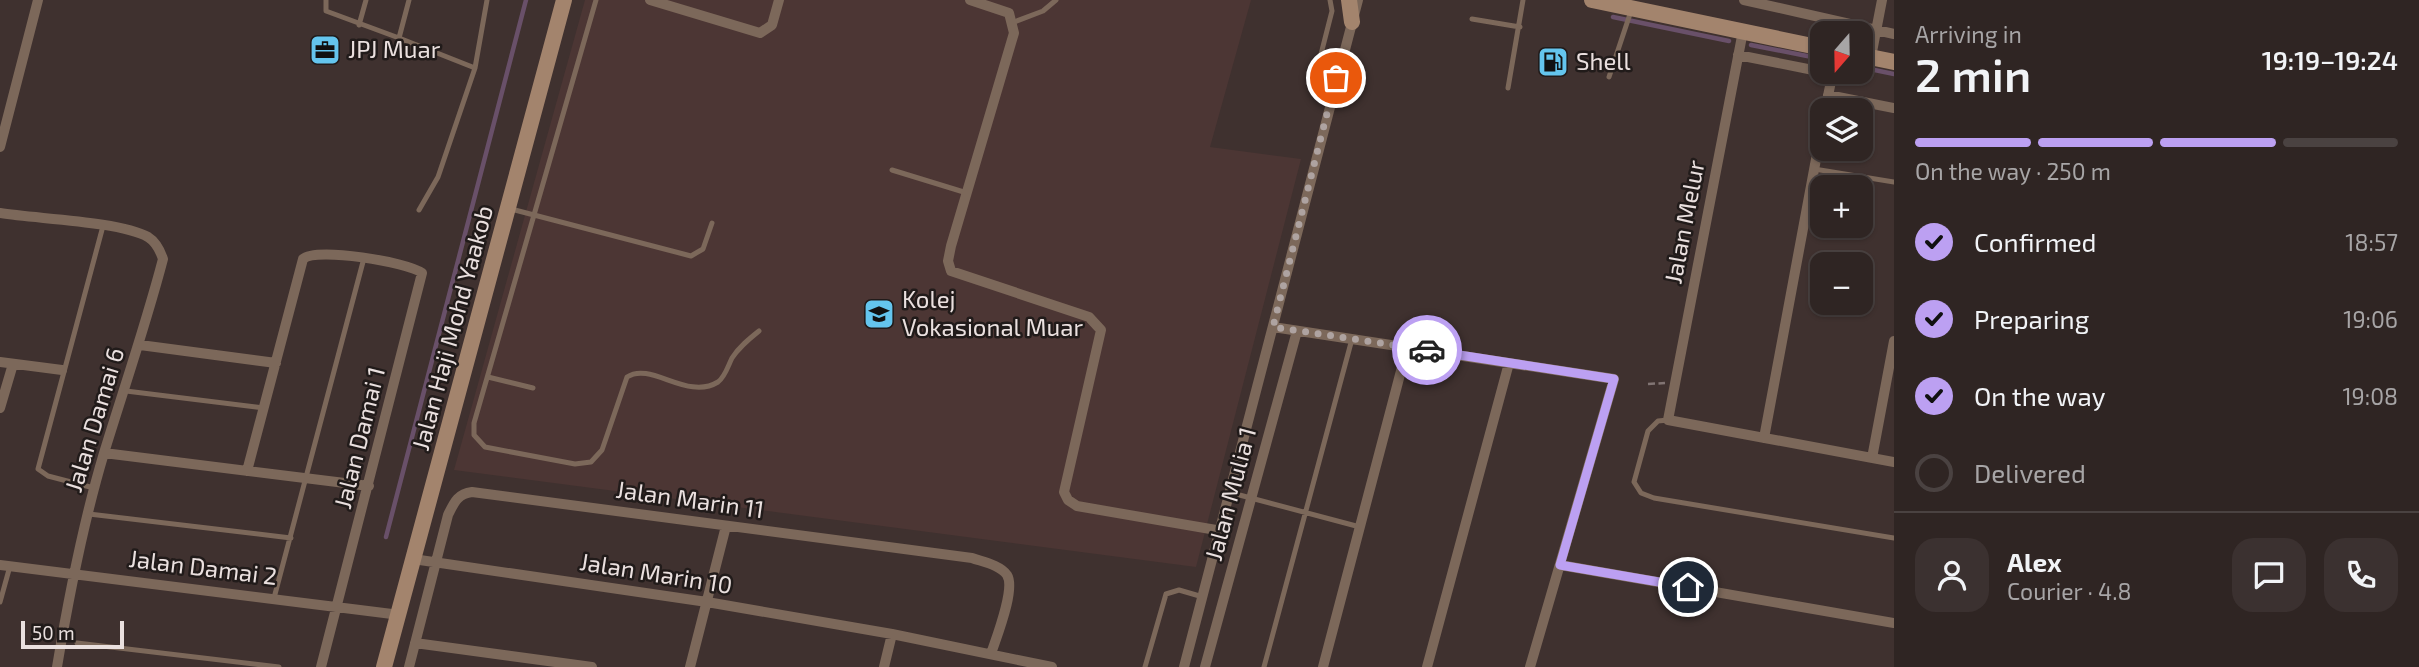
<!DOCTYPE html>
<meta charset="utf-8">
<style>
body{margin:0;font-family:"Exo 2",sans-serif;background:#3b3130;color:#f1f3f6;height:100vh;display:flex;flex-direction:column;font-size:26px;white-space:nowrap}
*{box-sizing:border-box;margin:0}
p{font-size:23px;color:#a7a5a6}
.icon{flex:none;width:38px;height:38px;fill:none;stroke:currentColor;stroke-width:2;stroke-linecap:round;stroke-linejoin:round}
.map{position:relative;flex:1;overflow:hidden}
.side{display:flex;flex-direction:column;background:#2f2523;width:525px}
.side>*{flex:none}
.needle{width:46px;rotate:200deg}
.tools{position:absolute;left:1810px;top:21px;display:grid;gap:14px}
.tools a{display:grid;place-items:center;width:63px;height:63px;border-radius:14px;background:#2f2523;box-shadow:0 2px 5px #0004,0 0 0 2px #4a4241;font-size:35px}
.scale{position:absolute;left:21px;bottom:18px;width:103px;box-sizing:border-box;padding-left:7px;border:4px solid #eae0df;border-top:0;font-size:19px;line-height:24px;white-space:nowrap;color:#eae0df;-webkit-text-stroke:5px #211b1a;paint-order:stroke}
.pin{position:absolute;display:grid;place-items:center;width:60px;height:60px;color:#fff;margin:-30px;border:4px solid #fff;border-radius:50%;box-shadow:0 2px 7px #0007}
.courier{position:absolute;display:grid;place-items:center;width:70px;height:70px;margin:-35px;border:5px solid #bca0f2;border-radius:50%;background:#fff;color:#222;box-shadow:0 2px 9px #0007}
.overview em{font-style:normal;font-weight:600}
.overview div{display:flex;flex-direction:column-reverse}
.overview{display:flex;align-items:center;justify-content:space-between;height:119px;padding:0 21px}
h1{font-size:46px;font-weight:600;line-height:52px}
.bar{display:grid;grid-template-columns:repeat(4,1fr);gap:10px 7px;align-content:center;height:84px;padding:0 21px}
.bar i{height:9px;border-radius:5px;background:#4a4241}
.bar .on{background:#bca0f2}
.bar p{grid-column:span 4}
.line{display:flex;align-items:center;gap:18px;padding:0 21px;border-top:2px solid #4a4241}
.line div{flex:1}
.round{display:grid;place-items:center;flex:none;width:74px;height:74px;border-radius:21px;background:#3b3130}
ol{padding:0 21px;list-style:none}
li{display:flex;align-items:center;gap:21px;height:77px}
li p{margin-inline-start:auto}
li .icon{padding:7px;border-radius:50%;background:#bca0f2;color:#111;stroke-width:4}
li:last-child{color:#a7a5a6}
li i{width:38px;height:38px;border:4px solid #4a4241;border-radius:50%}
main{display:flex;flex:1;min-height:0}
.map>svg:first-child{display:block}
.built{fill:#4c3634}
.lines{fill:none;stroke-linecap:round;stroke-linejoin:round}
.stream{stroke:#695069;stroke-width:4.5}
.path{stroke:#817473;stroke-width:2.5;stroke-dasharray:7 3.5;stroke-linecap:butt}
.lane{stroke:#7c685a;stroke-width:5}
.street{stroke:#7c685a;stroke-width:10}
.secondary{stroke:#a3846d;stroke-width:16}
.done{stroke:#aea3a1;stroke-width:7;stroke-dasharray:0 12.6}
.route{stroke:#bca0f2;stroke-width:9}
.labels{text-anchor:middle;stroke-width:5;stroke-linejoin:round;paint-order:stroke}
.poi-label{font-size:24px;fill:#eae0df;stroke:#211b1a;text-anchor:start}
.street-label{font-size:24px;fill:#eae0df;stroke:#211b1a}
</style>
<main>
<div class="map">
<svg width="1894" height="667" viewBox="0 0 1894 667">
<rect width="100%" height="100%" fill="#3f312f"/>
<!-- built -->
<path class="built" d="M585,0H1251L1210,147L1301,159L1196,567L454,470Z"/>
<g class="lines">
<!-- stream -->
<path class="stream" d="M1613,17L1729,41
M1751,45L1822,59
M1860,67L1894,74
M386,537L526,0"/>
<!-- path -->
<path class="path" d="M1648,384L1665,383"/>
<!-- lane -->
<path class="lane" d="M326,0V11L399,38
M409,0L399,38L475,68
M596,0L474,423V435L485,447L575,464L591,462L602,450L627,377C651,361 687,401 718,382C725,377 728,366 732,358C739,347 749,339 759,331
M1330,0L1332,11L1320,58L1341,63
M1472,19L1520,27
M1014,22L1043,11L1056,0
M359,25L366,0
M1609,77L1631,11
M1508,88L1523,0
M1814,169L1894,182
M892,170L967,193
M511,209L691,256L703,249L712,223
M419,210L438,177L475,68L487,0
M488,377L533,388
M126,391L264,408
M1668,420L1658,421L1648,431L1634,482L1641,493L1654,498L1894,538
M94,488L48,476L38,469L103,226
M1232,493L1360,527
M89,514L291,538
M274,598L364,258
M0,602L10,566
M77,643L279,667
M1145,667L1166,594L1179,590L1203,597
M1264,667L1352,339"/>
<!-- street -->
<path class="street" d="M650,0L760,33L772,25L779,0
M970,0L1009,13L1014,33L951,246L948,261L951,271L1089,317L1101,330L1064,492L1068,500L1077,506L1222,531
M1744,0L1894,34
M1743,31L1668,420L1894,462
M1738,55L1833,74
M1871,57L1882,0
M1828,95L1894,108
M1825,110L1833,72
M0,147L38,0
M0,213C36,219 119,221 148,237C156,242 160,250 163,259C146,324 124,388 104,453C83,523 69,595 57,667
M1273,327L1614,379L1530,667
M140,345L276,363
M0,362L62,370
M0,408L13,364
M1764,438L1822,127
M104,453L369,486
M1872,458L1894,341
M247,471L303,259C316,247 408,262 422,273L321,667
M413,559L707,602L892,634L1052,667
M0,565L400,615
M1560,565L1894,623
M415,643L592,667
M409,667L448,515C454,503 457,494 472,492L972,558C983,562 1000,565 1007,575C1016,589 996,638 991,654
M690,667L726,526
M884,667L892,634
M1184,667L1358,0
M1205,667L1297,331
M1323,667L1407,348
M1427,667L1509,363"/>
<!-- secondary -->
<path class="secondary" d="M1349,0L1352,22
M1592,0L1822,48
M1860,55L1894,62
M384,667L564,0"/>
</g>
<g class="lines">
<!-- done -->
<path class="done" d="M1336,78L1273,327L1427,350"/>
<!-- route -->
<path class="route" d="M1427,350L1614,379L1560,565L1688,587"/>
</g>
<!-- icons -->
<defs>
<g id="office-square" transform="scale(1.575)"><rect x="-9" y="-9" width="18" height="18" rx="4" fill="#64c5ee" stroke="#211b1a"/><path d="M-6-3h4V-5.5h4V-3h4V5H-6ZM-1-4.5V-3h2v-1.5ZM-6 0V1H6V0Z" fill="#111"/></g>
<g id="fuel-square" transform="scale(1.575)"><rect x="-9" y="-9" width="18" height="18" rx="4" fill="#64c5ee" stroke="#211b1a"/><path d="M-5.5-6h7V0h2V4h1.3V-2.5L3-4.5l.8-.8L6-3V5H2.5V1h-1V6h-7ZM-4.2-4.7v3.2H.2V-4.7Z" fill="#111"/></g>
<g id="university-square" transform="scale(1.575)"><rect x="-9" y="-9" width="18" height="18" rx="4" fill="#64c5ee" stroke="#211b1a"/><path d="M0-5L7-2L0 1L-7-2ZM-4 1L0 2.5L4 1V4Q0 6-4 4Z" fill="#111"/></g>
</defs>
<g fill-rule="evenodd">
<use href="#office-square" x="325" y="50"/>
<use href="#fuel-square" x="1553" y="62"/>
<use href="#university-square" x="879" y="314"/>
</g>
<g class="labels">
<!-- poi labels -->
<g class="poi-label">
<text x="348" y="58">JPJ Muar</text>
<text x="1576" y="70">Shell</text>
<text x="902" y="308">Kolej<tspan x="902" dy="28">Vokasional Muar</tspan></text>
</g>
<!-- street labels -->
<g class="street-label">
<text transform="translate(1685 222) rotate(-79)" y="8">Jalan Melur</text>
<text transform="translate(453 328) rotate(-75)" y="8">Jalan Haji Mohd Yaakob</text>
<text transform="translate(95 420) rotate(-73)" y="8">Jalan Damai 6</text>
<text transform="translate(360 438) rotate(-76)" y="8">Jalan Damai 1</text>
<text transform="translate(1231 494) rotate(-75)" y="8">Jalan Mulia 1</text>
<text transform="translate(690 500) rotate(8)" y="8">Jalan Marin 11</text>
<text transform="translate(203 568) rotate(7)" y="8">Jalan Damai 2</text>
<text transform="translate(656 574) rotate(9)" y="8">Jalan Marin 10</text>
</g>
</g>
</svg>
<div class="tools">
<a><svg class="needle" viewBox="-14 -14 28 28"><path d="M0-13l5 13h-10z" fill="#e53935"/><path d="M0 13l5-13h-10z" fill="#a7a5a6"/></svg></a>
<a><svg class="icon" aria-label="layers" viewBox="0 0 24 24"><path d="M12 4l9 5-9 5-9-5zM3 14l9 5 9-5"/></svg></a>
<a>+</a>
<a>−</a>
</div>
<div class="scale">50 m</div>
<div class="pin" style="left:1336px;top:78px;background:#ea580c"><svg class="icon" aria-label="bag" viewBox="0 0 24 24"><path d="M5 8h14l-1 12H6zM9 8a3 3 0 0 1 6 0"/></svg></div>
<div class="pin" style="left:1688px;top:587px;background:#1f2937"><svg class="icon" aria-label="home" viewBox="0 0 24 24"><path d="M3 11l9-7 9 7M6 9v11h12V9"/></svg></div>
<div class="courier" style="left:1427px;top:350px"><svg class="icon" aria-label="car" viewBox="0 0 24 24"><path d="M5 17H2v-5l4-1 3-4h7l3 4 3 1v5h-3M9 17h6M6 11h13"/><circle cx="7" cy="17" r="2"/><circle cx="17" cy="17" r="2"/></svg></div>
</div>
<section class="side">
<div class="overview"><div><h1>2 min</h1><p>Arriving in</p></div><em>19:19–19:24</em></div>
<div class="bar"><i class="on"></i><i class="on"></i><i class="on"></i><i></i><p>On the way · 250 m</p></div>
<ol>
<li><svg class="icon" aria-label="check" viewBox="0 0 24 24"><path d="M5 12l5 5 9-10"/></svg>Confirmed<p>18:57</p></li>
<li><svg class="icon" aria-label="check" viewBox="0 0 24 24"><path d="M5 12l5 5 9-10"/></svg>Preparing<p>19:06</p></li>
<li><svg class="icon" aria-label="check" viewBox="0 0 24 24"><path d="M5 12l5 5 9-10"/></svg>On the way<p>19:08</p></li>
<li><i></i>Delivered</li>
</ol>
<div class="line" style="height:126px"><a class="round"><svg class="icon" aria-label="person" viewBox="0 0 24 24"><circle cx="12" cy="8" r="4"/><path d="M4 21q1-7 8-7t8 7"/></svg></a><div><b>Alex</b><p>Courier · 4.8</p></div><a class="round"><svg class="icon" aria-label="chat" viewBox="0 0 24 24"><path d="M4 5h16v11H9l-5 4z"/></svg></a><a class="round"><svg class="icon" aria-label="phone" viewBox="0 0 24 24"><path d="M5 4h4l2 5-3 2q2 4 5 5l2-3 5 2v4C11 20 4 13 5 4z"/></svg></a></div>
</section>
</main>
